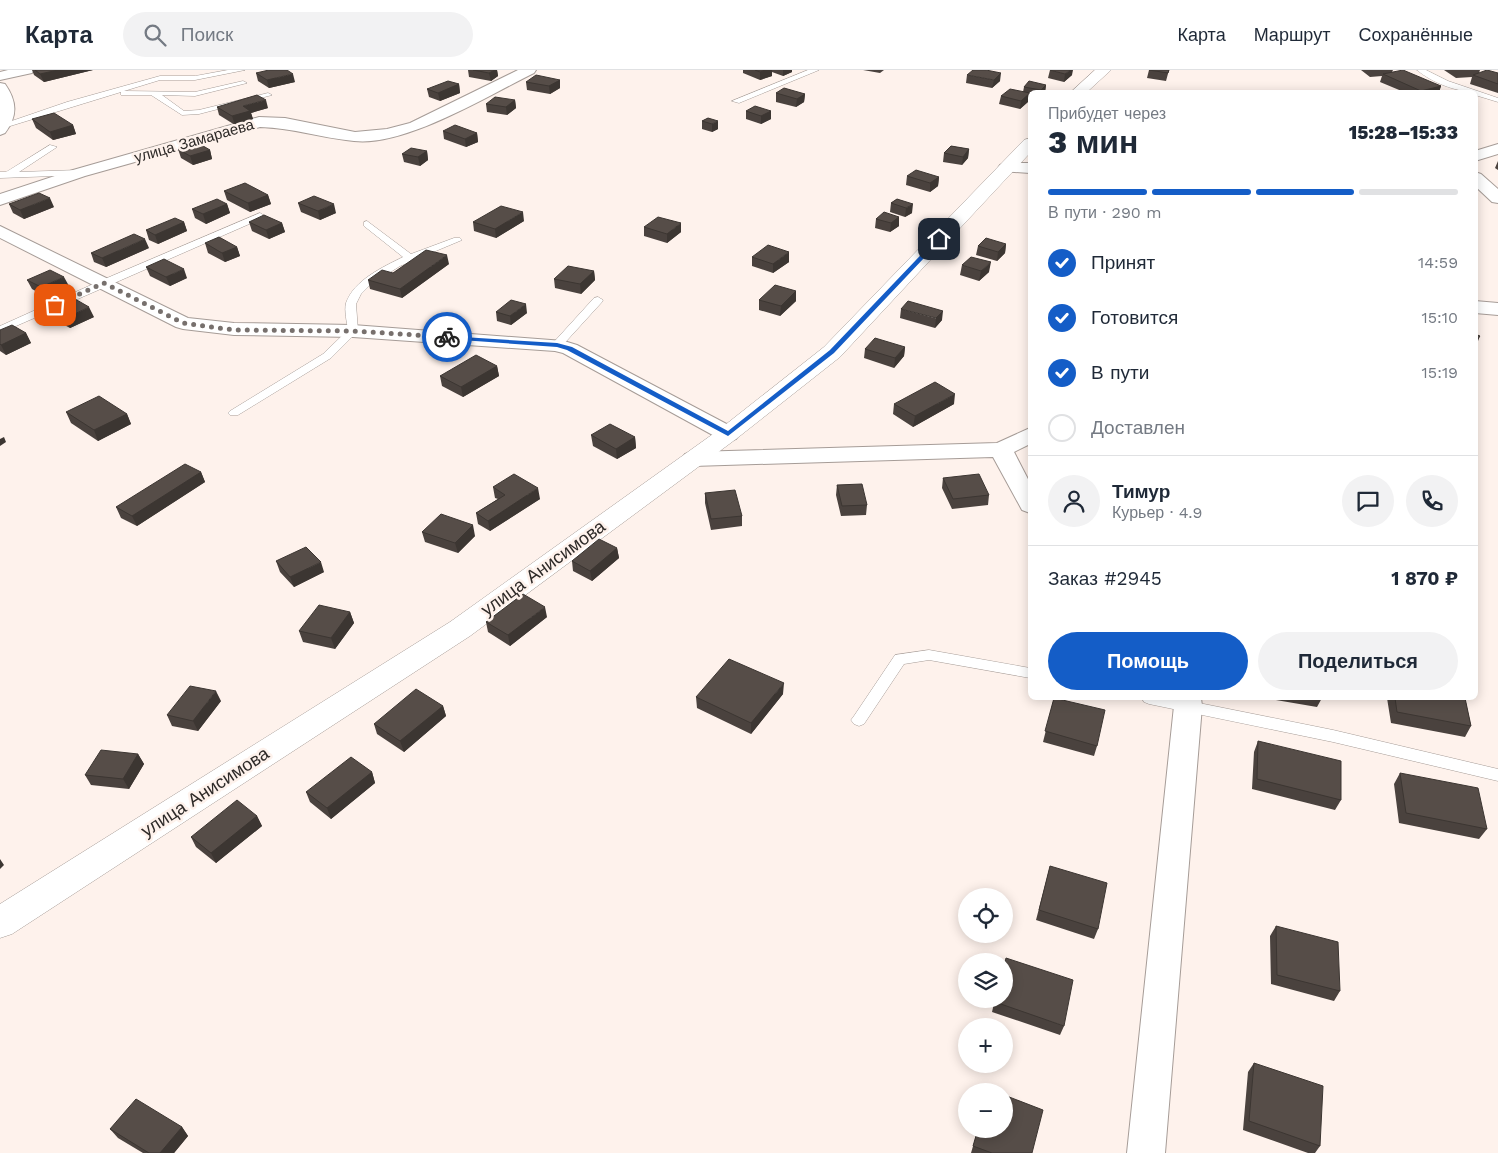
<!DOCTYPE html>
<html lang="ru">
<meta charset="utf-8">
<style>
body{margin:0;font-family:"Work Sans",sans-serif;background:#f2f2f3;color:#1f2937;height:100vh;display:flex;flex-direction:column;font-size:19px;white-space:nowrap}
*{box-sizing:border-box;margin:0}
p{font-size:16px;color:#747a83}
.icon{flex:none;width:28px;height:28px;fill:none;stroke:currentColor;stroke-width:2;stroke-linecap:round;stroke-linejoin:round}
.map{position:relative;flex:1;overflow:hidden}
.panel{position:absolute;left:1028px;top:20px;width:450px;height:610px;display:flex;flex-direction:column;background:#fff;border-radius:8px;box-shadow:0 2px 12px #0003}
.panel>*{flex:none}
.controls{position:absolute;left:958px;top:818px;display:grid;gap:10px}
.controls a{display:grid;place-items:center;width:55px;height:55px;border-radius:50%;background:#fff;box-shadow:0 2px 12px #0003;font-size:25px}
.pin{position:absolute;display:grid;place-items:center;width:42px;height:42px;color:#fff;margin:-21px;border-radius:10px;box-shadow:0 2px 8px #0006}
.courier{position:absolute;display:grid;place-items:center;width:50px;height:50px;margin:-25px;border:4px solid #145dc7;border-radius:50%;background:#fff;color:#222;box-shadow:0 1px 6px #0007}
.overview em{font-style:normal;font-weight:800}
.overview div{display:flex;flex-direction:column-reverse}
.overview{display:flex;align-items:center;justify-content:space-between;height:85px;padding:0 20px}
h1{font-size:32px;font-weight:800;line-height:38px}
.bar{display:grid;grid-template-columns:repeat(4,1fr);gap:8px 5px;align-content:center;height:60px;padding:0 20px}
.bar i{height:6px;border-radius:4px;background:#e0e1e3}
.bar .on{background:#145dc7}
.bar p{grid-column:span 4}
.line{display:flex;align-items:center;gap:12px;padding:0 20px;border-top:1px solid #e0e1e3}
.line div{flex:1}
.round{display:grid;place-items:center;flex:none;width:52px;height:52px;border-radius:26px;background:#f2f2f3}
ol{padding:0 20px;list-style:none}
li{display:flex;align-items:center;gap:15px;height:55px}
li p{margin-inline-start:auto}
li .icon{padding:5px;border-radius:50%;background:#145dc7;color:#fff;stroke-width:4}
li:last-child{color:#747a83}
li i{width:28px;height:28px;border:2px solid #e0e1e3;border-radius:50%}
.button{display:flex;gap:10px;margin-top:auto;padding:10px 20px}
.button a{flex:1;height:58px;border-radius:30px;background:#145dc7;color:#fff;font-size:20px;font-weight:800;line-height:58px;text-align:center}
.button a+a{background:#f2f2f3;color:#1f2937}
header{display:flex;align-items:center;gap:30px;box-sizing:border-box;height:70px;padding:0 25px;background:#fff;border-bottom:1px solid #e0e1e3}
header strong{font-size:24px}
nav{display:flex;gap:28px;margin-inline-start:auto;font-size:18px}
.search{width:350px;height:45px;background:#f2f2f3;display:flex;align-items:center;gap:12px;box-sizing:border-box;padding:0 18px;border-radius:28px;color:#747a83;font-size:19px}
.map>svg:first-child{display:block}
.lines{fill:none;stroke-linecap:round;stroke-linejoin:round}
.lane-casing{stroke:#a69c97;stroke-width:1}
.street-casing{stroke:#a69c97;stroke-width:2}
.secondary-casing{stroke:#a69c97;stroke-width:1}
.lane{fill:#fff;fill-rule:evenodd}
.street{fill:#fff;fill-rule:evenodd}
.secondary{fill:#fff;fill-rule:evenodd}
.wall{fill:#4a423e}
.shaded-wall{fill:#3c3632}
.building{fill:#564d48;stroke:#3c3632}
.route{fill:#145dc7}
.done{stroke:#77706d;stroke-width:5;stroke-dasharray:0 9}
.labels{text-anchor:middle;stroke-width:5;stroke-linejoin:round;paint-order:stroke}
.far-street-label{font-size:15px;fill:#2e2a28;stroke:#fef2ec}
.street-label{font-size:18px;fill:#2e2a28;stroke:#fef2ec}
</style>
<header>
<strong>Карта</strong>
<div class="search"><svg class="icon" aria-label="search" viewBox="0 0 24 24"><circle cx="10" cy="10" r="6"/><path d="M15 15l6 6"/></svg>Поиск</div>
<nav><a>Карта</a><a>Маршрут</a><a>Сохранённые</a></nav>
</header>
<div class="map">
<svg width="1498" height="1083" viewBox="0 0 1498 1083">
<rect width="100%" height="100%" fill="#fef2ec"/>
<g class="lines">
<!-- lane casing -->
<g class="lane-casing">
<path id="lane" d="M228,0H245L195,10H160L124,21L195,22L243,11L247,13L195,26L162,25L184,41L199,40L268,23L272,25L199,44L182,45L151,25H121V22L7,57L0,55L67,32L160,6H195Z
M808,0H819L739,33L732,31Z
M1417,0H1426L1448,11L1498,28V32L1475,25V22C1456,22 1431,12 1417,0Z
M50,75L57,77L19,102L79,100L82,101V105L0,108V102H6Z
M260,143L265,146L263,148L0,263V256L100,211Z
M367,151L411,184L454,168H460L462,170L400,196L370,215L361,224L356,234L358,261L331,288L238,345H230L228,343L230,341L323,284L348,260C347,252 344,241 346,233C354,210 383,197 403,187L364,156V152Z
M598,227L603,230L602,232L561,277H553L552,275L553,273L594,228Z
M929,580L1030,598V608L929,590L904,594L864,654L859,656L854,654L851,650L854,646L895,585Z
M1142,628H1174L1333,660L1498,699V711L1333,672L1149,634L1144,632Z"/>
</g>
<!-- street casing -->
<g class="street-casing">
<path id="street" d="M8,0H34L32,3L0,10V2Z
M518,0H536L534,3C487,26 405,77 354,71C321,68 294,58 260,57L85,106L0,135V124L73,100L259,47L285,48L355,62L387,59L410,53Z
M0,13L5,14C17,31 18,46 5,63L0,65Z
M1498,74V84L1475,91V81Z
M1006,93H1030V103L1000,101L998,98L1000,95Z
M1475,102L1481,104L1498,119V133L1492,132L1475,116Z
M0,156L188,248L234,253L353,255L564,271L577,275L736,359L739,364L736,369L728,371L720,369L563,283L555,281L353,267L234,265L183,259L176,257L0,168Z
M1475,231L1498,233V245L1475,243Z
M1030,358V374L1014,382L1030,413V443L1022,440L993,387L693,396L685,394L682,389L685,384L693,382L997,373Z
M1173,628H1201L1202,636L1165,1083H1127L1174,636Z"/>
</g>
<!-- secondary casing -->
<g class="secondary-casing">
<path id="secondary" d="M1095,0H1111L1087,22H1071Z
M1030,68V83L840,287L736,369L470,566L12,864L0,868V834L450,552L720,359L824,277L1024,70Z"/>
</g>
<!-- lane -->
<use href="#lane" class="lane"/>
<!-- street -->
<use href="#street" class="street"/>
<!-- secondary -->
<use href="#secondary" class="secondary"/>
</g>
<!-- wall -->
<path class="wall" d="M32,0H93L44,12L34,5Z
M468,0H497L498,6L491,11L469,7Z
M743,0H792V2L783,6L772,2V6L760,10L743,3Z
M863,0H884L880,3Z
M1050,0L1072,5L1064,12L1048,8Z
M1149,0H1169L1166,11L1147,8Z
M1361,0H1393L1392,2L1441,16L1439,22H1404L1380,12L1382,6L1370,7Z
M1444,0H1480L1479,3H1498V23L1470,14L1472,7L1456,8Z
M256,3L295,12L269,18L258,11Z
M967,5L1000,11L992,18L966,13Z
M560,10V18L550,24L527,20L526,12Z
M459,14L460,23L440,31L429,27L427,19Z
M1046,15L1045,22H1030L1029,31L1020,39L999,34L1001,26L1023,22L1024,17Z
M776,23L805,24L804,32L796,37L776,32Z
M515,30L516,38L507,45L487,42L486,34Z
M217,37L268,38L251,43L253,49L235,55L219,45Z
M746,41H771V49L761,54L746,49Z
M708,48L718,59L712,62L702,59V51Z
M32,49L73,55L76,64L53,70L36,58Z
M443,61L477,63L478,72L466,77L444,69Z
M951,76L969,79L968,88L962,95L943,92L944,83Z
M178,79L210,80L212,89L193,95L181,88Z
M427,81L428,90L420,96L404,92L402,84Z
M1498,91V100L1495,98Z
M907,106L939,107L938,116L930,122L906,115Z
M224,121L268,125L271,134L250,142L227,130Z
M897,129L912,143L905,147L890,142L891,133Z
M298,133L336,143L320,150L301,142Z
M9,134L54,137L24,149L13,143Z
M227,134L230,143L206,154L195,148L192,139Z
M899,147V156L890,162L875,158L876,149Z
M524,151L496,168L474,161L473,152Z
M184,152L187,161L158,174L149,170L146,160Z
M249,152L282,153L285,162L269,169L252,161Z
M644,157L681,162L667,173L644,166Z
M205,173L237,177L240,186L225,192L208,183Z
M1006,174L1005,183L997,191L976,185L978,176Z
M149,178L106,197L94,192L91,183Z
M752,187L789,192L773,203L752,196Z
M449,194L402,228L370,219L368,210L393,203Z
M962,195L989,202L979,211L960,205Z
M146,197L187,208L170,216L150,206Z
M594,201L595,210L581,224L555,218L554,209Z
M27,210L69,216L46,227L32,219Z
M759,230L796,231L780,246L759,240Z
M901,239L942,250L935,258L900,248Z
M51,240L94,247L70,258L55,250Z
M496,242L527,243L511,255L497,251Z
M0,260L26,263L31,273L6,285L0,281Z
M905,277L904,286L894,298L864,288L865,279Z
M497,296L499,306L463,327L442,316L440,306Z
M894,334H954L913,357L893,344Z
M66,342L127,344L131,354L98,371L71,353Z
M591,365L635,367L636,378L617,389L593,376Z
M201,402L205,412L137,456L121,448L116,437Z
M943,408L989,425L988,435L952,439L942,418Z
M837,415L867,435L866,445L841,446L836,425Z
M493,417L540,429L490,461L478,454L476,443L498,429L495,428Z
M705,423L742,446V456L711,460L705,433Z
M422,462L475,466L458,483L425,472Z
M617,478L619,488L592,511L573,501L572,491Z
M276,491L324,502L294,517L280,502Z
M350,542L354,553L335,579L303,572L299,561Z
M547,547L510,576L488,562L486,552Z
M783,624L751,664L697,638L696,627Z
M1054,628L1097,676L1094,686L1043,672Z
M1264,628H1322L1317,637Z
M1387,628H1465L1471,656L1465,667L1391,653Z
M221,631L198,661L172,656L167,645Z
M443,636L446,646L404,682L377,664L374,654Z
M1258,671L1341,730L1335,740L1252,719L1254,682Z
M138,684L144,694L129,719L91,715L85,705Z
M372,702L375,713L331,749L310,732L306,722Z
M1400,703L1487,759L1479,769L1399,753L1394,714Z
M257,746L262,756L216,793L196,777L191,767Z
M1050,796L1098,859L1094,869L1036,850Z
M1276,856L1340,921L1334,931L1271,914L1270,866Z
M995,929L1064,956L1060,965L992,942Z
M1254,993L1320,1076L1315,1083H1308L1243,1060L1248,1002Z
M182,1057L188,1066L174,1083H143L118,1068L110,1059Z
M978,1059L1032,1083H971Z"/>
<!-- shaded-wall -->
<path class="shaded-wall" d="M58,0H93L44,12L40,4Z
M495,0H497L498,6L491,11L489,3Z
M765,0H772V6L760,10V2Z
M783,0H792V2L783,6Z
M1070,0H1073L1072,5L1064,12L1065,4Z
M1001,3L1000,11L992,18L994,10Z
M293,4L295,12L269,18L267,10Z
M560,10V18L550,24L549,16Z
M459,14L460,23L440,31L438,23Z
M1046,15L1045,22H1040L1041,20Z
M1441,16L1439,22H1420L1421,21Z
M1030,23L1029,31L1020,39L1021,31Z
M805,24L804,32L796,37L797,29Z
M266,30L268,38L251,43L253,49L235,55L232,46L243,36Z
M515,30L516,38L507,45L506,37Z
M771,41V49L761,54V46Z
M718,51V59L712,62V54Z
M73,55L76,64L53,70L50,62Z
M477,63L478,72L466,77L465,69Z
M969,79L968,88L962,95L963,87Z
M210,80L212,89L193,95L190,86Z
M427,81L428,90L420,96L418,87Z
M939,107L938,116L930,122V113Z
M268,125L271,134L250,142L248,133Z
M50,128L54,137L24,149L20,140Z
M227,134L230,143L206,154L203,144Z
M334,134L336,143L320,150L318,141Z
M913,134L912,143L905,147L906,138Z
M523,142L524,151L496,168L495,159Z
M899,147V156L890,162L891,153Z
M184,152L187,161L158,174L155,165Z
M282,153L285,162L269,169L266,160Z
M681,153V162L667,173V164Z
M145,169L149,178L106,197L102,188Z
M1006,174L1005,183L997,191L998,182Z
M237,177L240,186L225,192L222,183Z
M789,182V192L773,203V194Z
M447,185L449,194L402,228L400,219Z
M991,192L989,202L979,211L981,201Z
M184,199L187,208L170,216L166,207Z
M594,201L595,210L581,224L580,214Z
M64,207L69,216L46,227L41,217Z
M796,221V231L780,246L781,236Z
M526,234L527,243L511,255L510,246Z
M89,237L94,247L70,258L66,248Z
M943,241L942,250L935,258L936,248Z
M26,263L31,273L6,285L1,275Z
M1480,266L1476,276L1475,277V272Z
M905,277L904,286L894,298L895,288Z
M497,296L499,306L463,327L461,317Z
M955,324L954,334L913,357L915,346Z
M127,344L131,354L98,371L94,360Z
M4,367L6,372L0,376V369Z
M635,367L636,378L617,389L616,379Z
M201,402L205,412L137,456L132,446Z
M538,418L540,429L490,461L488,451Z
M473,455L475,466L458,483L455,473Z
M617,478L619,488L592,511L590,501Z
M321,492L324,502L294,517L290,507Z
M545,537L547,547L510,576L508,565Z
M350,542L354,553L335,579L331,568Z
M784,613L783,624L751,664V653Z
M216,621L221,631L198,661L193,651Z
M443,636L446,646L404,682L400,671Z
M138,684L144,694L129,719L123,709Z
M372,702L375,713L331,749L327,738Z
M257,746L262,756L216,793L211,783Z
M0,789L4,795L0,799Z
M182,1057L188,1066L174,1083H160Z"/>
<!-- building -->
<path class="building" d="M35,0H58L40,4Z
M269,0H287L293,4L267,10L256,3Z
M473,0H495L489,3Z
M755,0H765L760,2Z
M973,0H986L1001,3L994,10L967,5Z
M1050,0H1070L1065,4Z
M1149,0H1169L1168,3Z
M1403,0L1441,16L1421,21L1383,4Z
M1487,0L1498,3V14L1473,5Z
M536,5L560,10L549,16L526,12Z
M448,11L459,14L438,23L427,19Z
M1029,11L1046,15L1041,20L1024,17Z
M784,18L805,24L797,29L776,23Z
M1010,19L1030,23L1021,31L1001,26Z
M257,25L266,30L243,36L250,41L232,46L217,37Z
M495,27L515,30L506,37L486,34Z
M755,36L771,41L761,46L746,41Z
M54,43L73,55L50,62L32,49Z
M708,48L718,51L712,54L702,51Z
M455,55L477,63L465,69L443,61Z
M198,73L210,80L190,86L178,79Z
M951,76L969,79L963,87L944,83Z
M411,78L427,81L418,87L402,84Z
M916,100L939,107L930,113L907,106Z
M245,113L268,125L248,133L224,121Z
M39,123L50,128L20,140L9,134Z
M314,126L334,134L318,141L298,133Z
M217,129L227,134L203,144L192,139Z
M897,129L913,134L906,138L891,133Z
M501,136L523,142L495,159L473,152Z
M884,142L899,147L891,153L876,149Z
M264,145L282,153L266,160L249,152Z
M658,147L681,153L667,164L644,157Z
M175,148L184,152L155,165L146,160Z
M134,164L145,169L102,188L91,183Z
M219,167L237,177L222,183L205,173Z
M986,168L1006,174L998,182L978,176Z
M768,175L789,182L773,194L752,187Z
M426,180L447,185L400,219L368,210L382,200L393,203Z
M971,187L991,192L981,201L962,195Z
M164,189L184,199L166,207L146,197Z
M568,196L594,201L580,214L554,209Z
M50,200L64,207L41,217L27,210Z
M775,215L796,221L781,236L759,230Z
M75,229L89,237L66,248L51,240Z
M511,230L526,234L510,246L496,242Z
M908,231L943,241L936,248L901,239Z
M12,255L26,263L1,275L0,274V260Z
M1475,264L1480,266L1475,272Z
M875,268L905,277L895,288L865,279Z
M476,285L497,296L461,317L440,306Z
M935,312L955,324L915,346L894,334Z
M99,326L127,344L94,360L66,342Z
M610,354L635,367L616,379L591,365Z
M185,394L201,402L132,446L116,437Z
M514,404L538,418L488,451L476,443L505,425L493,417Z
M979,404L989,425L953,429L943,408Z
M862,414L867,435L842,436L837,415Z
M735,420L742,446L711,449L705,423Z
M441,444L473,455L455,473L422,462Z
M599,469L617,478L590,501L572,491Z
M306,477L321,492L290,507L276,491Z
M523,524L545,537L508,565L486,552Z
M319,535L350,542L331,568L299,561Z
M729,589L784,613L751,653L696,627Z
M190,616L216,621L193,651L167,645Z
M416,619L443,636L400,671L374,654Z
M1054,628L1105,640L1097,676L1045,661Z
M1395,628H1465L1471,656L1397,642Z
M1258,671L1341,691V730L1257,709Z
M101,680L138,684L123,709L85,705Z
M351,687L372,702L327,738L306,722Z
M1400,703L1478,718L1487,759L1406,743Z
M237,730L257,746L211,783L191,767Z
M1050,796L1107,813L1098,859L1039,840Z
M1276,856L1338,872L1340,921L1277,905Z
M1006,888L1073,910L1064,956L995,932L996,929H1004V896Z
M1254,993L1323,1016L1320,1076L1249,1051Z
M1004,1025L1043,1040L1032,1083H992L973,1076L978,1059H1004Z
M136,1029L182,1057L160,1083H149L110,1059Z"/>
<!-- route -->
<path class="route" d="M937,168L942,169L834,283L728,366L567,280L557,277L447,269L444,267L447,266L557,273L572,277L728,361L830,280Z"/>
<g class="lines">
<!-- done -->
<path class="done" d="M55,235L104,213L183,253L234,260L353,261L447,267"/>
</g>
<g class="labels">
<!-- far-street labels -->
<g class="far-street-label">
<text transform="translate(194 71) rotate(-16)" y="5">улица Замараева</text>
</g>
<!-- street labels -->
<g class="street-label">
<text transform="translate(543 498) rotate(-36)" y="6">улица Анисимова</text>
<text transform="translate(205 722) rotate(-33)" y="6">улица Анисимова</text>
</g>
</g>
</svg>
<div class="controls">
<a><svg class="icon" aria-label="locate" viewBox="0 0 24 24"><circle cx="12" cy="12" r="6"/><path d="M12 2v4M12 18v4M2 12h4M18 12h4"/></svg></a>
<a><svg class="icon" aria-label="layers" viewBox="0 0 24 24"><path d="M12 4l9 5-9 5-9-5zM3 14l9 5 9-5"/></svg></a>
<a>+</a>
<a>−</a>
</div>
<div class="pin" style="left:55px;top:235px;background:#ea580c"><svg class="icon" aria-label="bag" viewBox="0 0 24 24"><path d="M5 8h14l-1 12H6zM9 8a3 3 0 0 1 6 0"/></svg></div>
<div class="pin" style="left:939px;top:169px;background:#1f2937"><svg class="icon" aria-label="home" viewBox="0 0 24 24"><path d="M3 11l9-7 9 7M6 9v11h12V9"/></svg></div>
<div class="courier" style="left:447px;top:267px"><svg class="icon" aria-label="bike" viewBox="0 0 24 24"><circle cx="6" cy="16" r="4"/><circle cx="18" cy="16" r="4"/><path d="M6 16l4-8h5l3 8M10 8l3 8H6M13 5h3"/></svg></div>
<section class="panel">
<div class="overview"><div><h1>3 мин</h1><p>Прибудет через</p></div><em>15:28–15:33</em></div>
<div class="bar"><i class="on"></i><i class="on"></i><i class="on"></i><i></i><p>В пути · 290 m</p></div>
<ol>
<li><svg class="icon" aria-label="check" viewBox="0 0 24 24"><path d="M5 12l5 5 9-10"/></svg>Принят<p>14:59</p></li>
<li><svg class="icon" aria-label="check" viewBox="0 0 24 24"><path d="M5 12l5 5 9-10"/></svg>Готовится<p>15:10</p></li>
<li><svg class="icon" aria-label="check" viewBox="0 0 24 24"><path d="M5 12l5 5 9-10"/></svg>В пути<p>15:19</p></li>
<li><i></i>Доставлен</li>
</ol>
<div class="line" style="height:90px"><a class="round"><svg class="icon" aria-label="person" viewBox="0 0 24 24"><circle cx="12" cy="8" r="4"/><path d="M4 21q1-7 8-7t8 7"/></svg></a><div><b>Тимур</b><p>Курьер · 4.9</p></div><a class="round"><svg class="icon" aria-label="chat" viewBox="0 0 24 24"><path d="M4 5h16v11H9l-5 4z"/></svg></a><a class="round"><svg class="icon" aria-label="phone" viewBox="0 0 24 24"><path d="M5 4h4l2 5-3 2q2 4 5 5l2-3 5 2v4C11 20 4 13 5 4z"/></svg></a></div>
<div class="line" style="height:65px"><div>Заказ #2945</div><b>1 870 ₽</b></div>
<div class="button"><a>Помощь</a><a>Поделиться</a></div>
</section>
</div>
